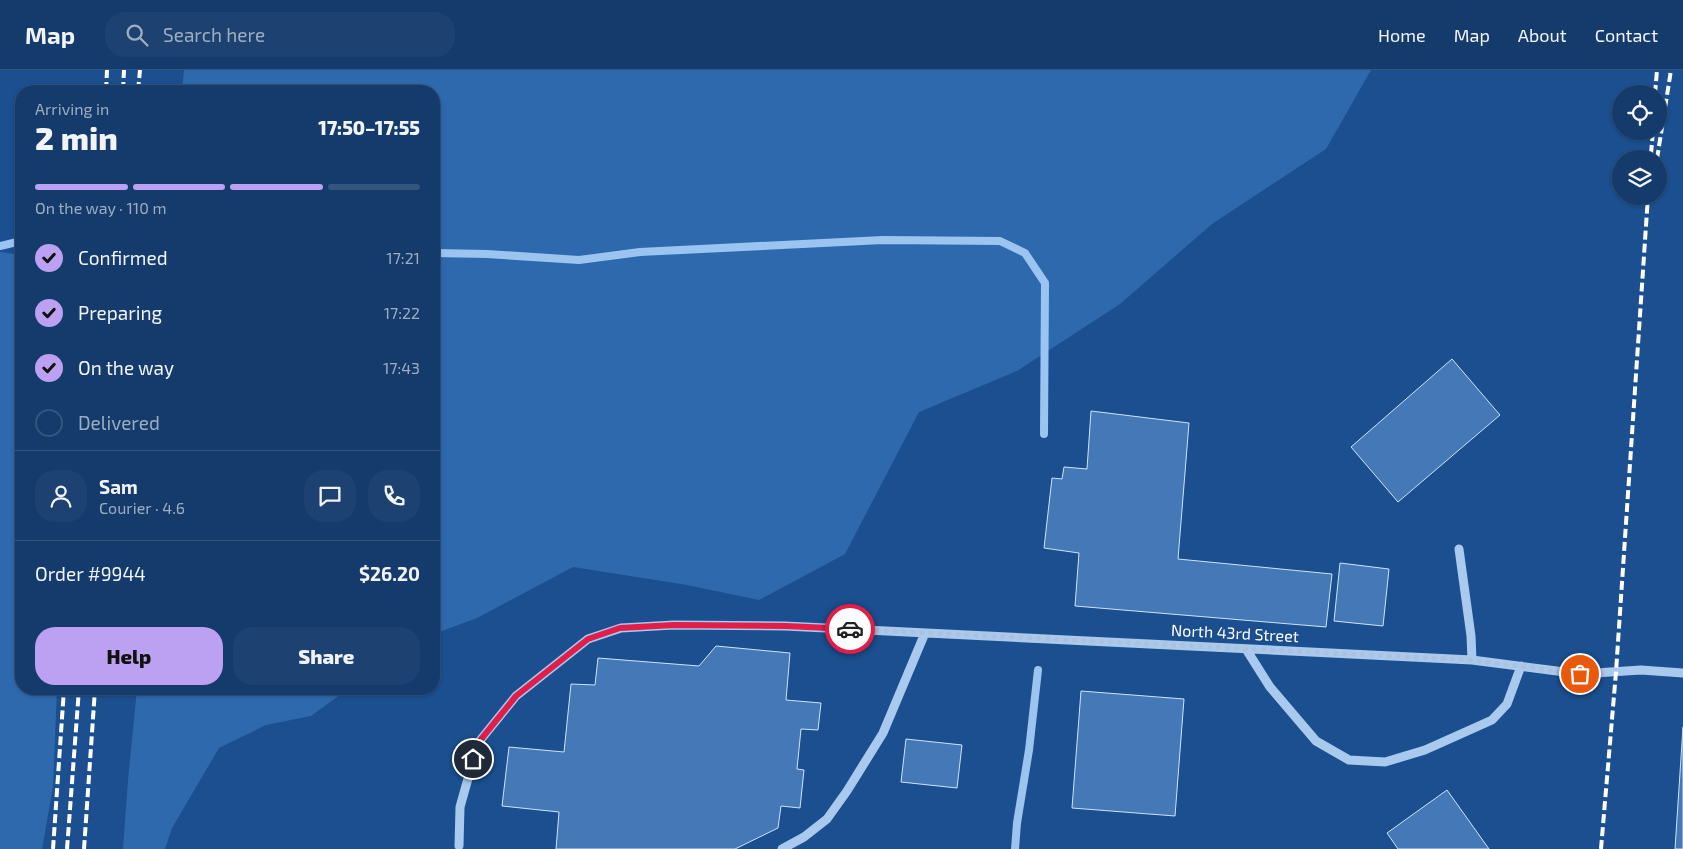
<!DOCTYPE html>
<meta charset="utf-8">
<style>
body{margin:0;font-family:"Exo 2",sans-serif;background:#1d4271;color:#f1f3f6;height:100vh;display:flex;flex-direction:column;font-size:19px;white-space:nowrap}
*{box-sizing:border-box;margin:0}
p{font-size:16px;color:#9dadc1}
.icon{flex:none;width:28px;height:28px;fill:none;stroke:currentColor;stroke-width:2;stroke-linecap:round;stroke-linejoin:round}
.map{position:relative;flex:1;overflow:hidden}
.drawer{position:absolute;left:15px;top:15px;width:425px;height:610px;display:flex;flex-direction:column;background:#143b6b;border-radius:20px;box-shadow:0 1px 4px #0004,0 0 0 1px #33557e}
.drawer>*{flex:none}
.tools{position:absolute;left:1612px;top:15px;display:grid;gap:10px}
.tools a{display:grid;place-items:center;width:55px;height:55px;border-radius:50%;background:#143b6b;box-shadow:0 1px 4px #0004,0 0 0 1px #33557e;font-size:25px}
.pin{position:absolute;display:grid;place-items:center;width:42px;height:42px;color:#fff;margin:-21px;border:2px solid #fff;border-radius:50%;box-shadow:0 1px 5px #0007}
.courier{position:absolute;display:grid;place-items:center;width:50px;height:50px;margin:-25px;border:4px solid #e11d48;border-radius:50%;background:#fff;color:#222;box-shadow:0 1px 6px #0007}
.head em{font-style:normal;font-weight:800}
.head div{display:flex;flex-direction:column-reverse}
.head{display:flex;align-items:center;justify-content:space-between;height:85px;padding:0 20px}
h1{font-size:32px;font-weight:800;line-height:38px}
.bar{display:grid;grid-template-columns:repeat(4,1fr);gap:8px 5px;align-content:center;height:60px;padding:0 20px}
.bar i{height:6px;border-radius:4px;background:#33557e}
.bar .on{background:#bca0f2}
.bar p{grid-column:span 4}
.line{display:flex;align-items:center;gap:12px;padding:0 20px;border-top:1px solid #33557e}
.line div{flex:1}
.round{display:grid;place-items:center;flex:none;width:52px;height:52px;border-radius:20px;background:#1d4271}
ol{padding:0 20px;list-style:none}
li{display:flex;align-items:center;gap:15px;height:55px}
li p{margin-inline-start:auto}
li .icon{padding:5px;border-radius:50%;background:#bca0f2;color:#111;stroke-width:4}
li:last-child{color:#9dadc1}
li i{width:28px;height:28px;border:2px solid #33557e;border-radius:50%}
.primary-button{display:flex;gap:10px;margin-top:auto;padding:10px 20px}
.primary-button a{flex:1;height:58px;border-radius:20px;background:#bca0f2;color:#111;font-size:20px;font-weight:800;line-height:58px;text-align:center}
.primary-button a+a{background:#1d4271;color:#f1f3f6}
header{display:flex;align-items:center;gap:30px;box-sizing:border-box;height:70px;padding:0 25px;background:#143b6b;border-bottom:1px solid #33557e}
header strong{font-size:24px}
nav{display:flex;gap:28px;margin-inline-start:auto;font-size:18px}
.search{width:350px;height:45px;background:#1d4271;display:flex;align-items:center;gap:12px;box-sizing:border-box;padding:0 18px;border-radius:20px;color:#9dadc1;font-size:19px}
.map>svg:first-child{display:block}
.green{fill:#2e69ad}
.lines{fill:none;stroke-linecap:round;stroke-linejoin:round}
.stream{stroke:#9cc4f0;stroke-width:8}
.building{fill:#4478b7;stroke:#cfe3fa}
.minor{stroke:#a9c9ee;stroke-width:9}
.rail{stroke:#fff;stroke-width:4;stroke-dasharray:9 4;stroke-linecap:butt}
.done{stroke:#afc1d8;stroke-width:5;stroke-dasharray:0 9}
.route{stroke:#e11d48;stroke-width:6}
.labels{text-anchor:middle;stroke-width:4;stroke-linejoin:round;paint-order:stroke}
.street-label{font-size:16px;fill:#fff;stroke:#1b4f8f}
</style>
<header>
<strong>Map</strong>
<div class="search"><svg class="icon" aria-label="search" viewBox="0 0 24 24"><circle cx="10" cy="10" r="6"/><path d="M15 15l6 6"/></svg>Search here</div>
<nav><a>Home</a><a>Map</a><a>About</a><a>Contact</a></nav>
</header>
<div class="map">
<svg width="1683" height="779" viewBox="0 0 1683 779">
<rect width="100%" height="100%" fill="#1b4f8f"/>
<!-- green -->
<path class="green" d="M184,0H1371L1326,79L1212,154L1120,234L1017,301L919,342L845,484L759,530L687,515L573,497L477,548L434,564V21H182Z
M0,182L21,185V619H57L53,717L42,779H0Z
M137,619H348L311,646L266,655L219,678L172,758L165,779H123L128,710Z"/>
<g class="lines">
<!-- stream -->
<path class="stream" d="M0,176L21,171
M434,183L487,184L579,190L640,182L883,170L1000,171L1025,183L1045,213L1044,364
M1015,779L1017,753L1029,680L1038,600"/>
</g>
<!-- building -->
<path class="building" d="M1452,289L1500,345L1398,432L1351,377Z
M1091,341L1189,353L1178,489L1332,504L1326,557L1075,536L1079,483L1044,478L1052,408L1062,409L1064,397L1087,399Z
M1340,493L1389,499L1383,556L1334,551Z
M716,576L790,583L786,630L821,633L818,660L801,659L797,699L804,700L800,738L781,736L778,758L735,779H556L559,742L502,736L509,677L564,682L571,614L595,615L598,588L699,596Z
M1081,621L1184,629L1175,746L1072,738Z
M1683,657V779H1675Z
M906,669L962,675L957,718L901,712Z
M1447,720L1489,779H1398L1387,763Z"/>
<g class="lines">
<!-- minor -->
<path class="minor" d="M1459,479L1471,566L1472,590
M1246,579L1270,617L1316,671L1349,690L1385,692L1425,680L1492,650L1507,634L1521,596
M459,776L460,737L478,673L516,626L588,569L621,558L674,555L785,556L1472,590L1580,604L1641,600L1683,603
M782,779L804,767L827,749L847,721L883,663L925,563"/>
<!-- rail -->
<path class="rail" d="M106,21L107,0
M123,21L124,0
M138,21L140,0
M1655,24L1657,0
M1651,84L1653,61
M1657,89L1671,0
M53,779L64,619
M67,779L79,619
M84,779L95,619
M1601,779L1616,602L1648,126"/>
</g>
<g class="lines">
<!-- done -->
<path class="done" d="M850,559L1472,590L1580,604"/>
<!-- route -->
<path class="route" d="M473,689L478,673L516,626L588,569L620,558L674,555L786,556L850,559"/>
</g>
<g class="labels">
<!-- street labels -->
<g class="street-label">
<text transform="translate(1235 563) rotate(3)" y="6">North 43rd Street</text>
</g>
</g>
</svg>
<div class="tools">
<a><svg class="icon" aria-label="locate" viewBox="0 0 24 24"><circle cx="12" cy="12" r="6"/><path d="M12 2v4M12 18v4M2 12h4M18 12h4"/></svg></a>
<a><svg class="icon" aria-label="layers" viewBox="0 0 24 24"><path d="M12 4l9 5-9 5-9-5zM3 14l9 5 9-5"/></svg></a>
</div>
<div class="pin" style="left:1580px;top:604px;background:#ea580c"><svg class="icon" aria-label="bag" viewBox="0 0 24 24"><path d="M5 8h14l-1 12H6zM9 8a3 3 0 0 1 6 0"/></svg></div>
<div class="pin" style="left:473px;top:689px;background:#1f2937"><svg class="icon" aria-label="home" viewBox="0 0 24 24"><path d="M3 11l9-7 9 7M6 9v11h12V9"/></svg></div>
<div class="courier" style="left:850px;top:559px"><svg class="icon" aria-label="car" viewBox="0 0 24 24"><path d="M5 17H2v-5l4-1 3-4h7l3 4 3 1v5h-3M9 17h6M6 11h13"/><circle cx="7" cy="17" r="2"/><circle cx="17" cy="17" r="2"/></svg></div>
<section class="drawer">
<div class="head"><div><h1>2 min</h1><p>Arriving in</p></div><em>17:50–17:55</em></div>
<div class="bar"><i class="on"></i><i class="on"></i><i class="on"></i><i></i><p>On the way · 110 m</p></div>
<ol>
<li><svg class="icon" aria-label="check" viewBox="0 0 24 24"><path d="M5 12l5 5 9-10"/></svg>Confirmed<p>17:21</p></li>
<li><svg class="icon" aria-label="check" viewBox="0 0 24 24"><path d="M5 12l5 5 9-10"/></svg>Preparing<p>17:22</p></li>
<li><svg class="icon" aria-label="check" viewBox="0 0 24 24"><path d="M5 12l5 5 9-10"/></svg>On the way<p>17:43</p></li>
<li><i></i>Delivered</li>
</ol>
<div class="line" style="height:90px"><a class="round"><svg class="icon" aria-label="person" viewBox="0 0 24 24"><circle cx="12" cy="8" r="4"/><path d="M4 21q1-7 8-7t8 7"/></svg></a><div><b>Sam</b><p>Courier · 4.6</p></div><a class="round"><svg class="icon" aria-label="chat" viewBox="0 0 24 24"><path d="M4 5h16v11H9l-5 4z"/></svg></a><a class="round"><svg class="icon" aria-label="phone" viewBox="0 0 24 24"><path d="M5 4h4l2 5-3 2q2 4 5 5l2-3 5 2v4C11 20 4 13 5 4z"/></svg></a></div>
<div class="line" style="height:65px"><div>Order #9944</div><b>$26.20</b></div>
<div class="primary-button"><a>Help</a><a>Share</a></div>
</section>
</div>
